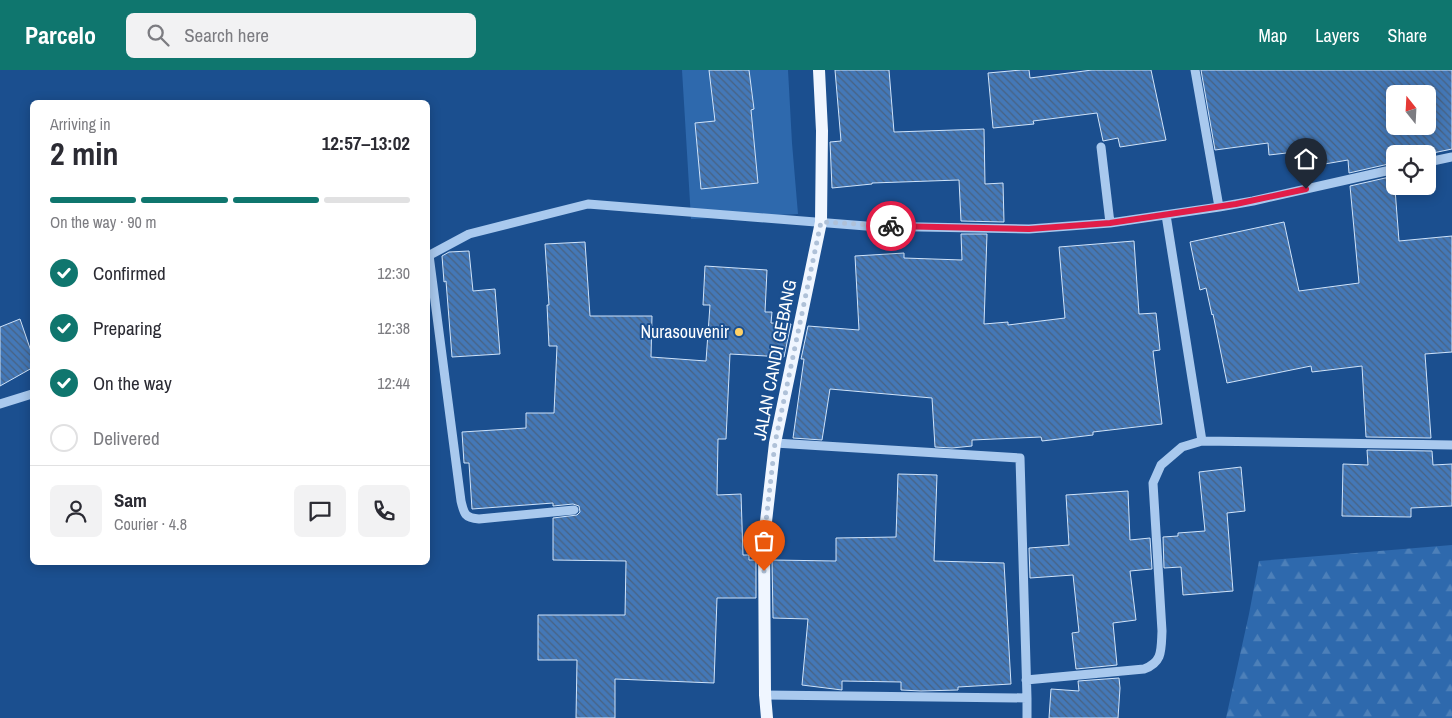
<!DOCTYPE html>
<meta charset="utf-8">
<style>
body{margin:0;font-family:"Archivo Narrow",sans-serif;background:#f2f2f3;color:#2b2b33;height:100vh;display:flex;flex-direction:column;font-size:19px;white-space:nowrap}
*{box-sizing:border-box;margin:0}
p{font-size:16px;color:#7c7c81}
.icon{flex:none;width:28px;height:28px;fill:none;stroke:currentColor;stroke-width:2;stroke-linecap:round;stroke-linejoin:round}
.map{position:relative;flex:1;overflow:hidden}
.side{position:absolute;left:30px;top:30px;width:400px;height:465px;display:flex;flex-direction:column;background:#fff;border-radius:8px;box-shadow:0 2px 12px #0003}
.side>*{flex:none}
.needle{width:32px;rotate:342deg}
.buttons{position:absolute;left:1386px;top:15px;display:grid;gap:10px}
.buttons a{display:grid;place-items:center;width:50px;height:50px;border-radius:8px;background:#fff;box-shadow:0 2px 12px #0003;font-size:25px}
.pin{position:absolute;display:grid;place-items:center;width:42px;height:42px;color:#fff;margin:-51px -21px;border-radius:50% 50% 50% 0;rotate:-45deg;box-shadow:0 0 5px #0007}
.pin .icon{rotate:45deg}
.courier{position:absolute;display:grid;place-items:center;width:50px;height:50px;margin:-25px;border:4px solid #e11d48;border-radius:50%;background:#fff;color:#222;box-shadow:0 1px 6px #0007}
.headline em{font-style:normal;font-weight:700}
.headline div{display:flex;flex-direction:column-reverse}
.headline{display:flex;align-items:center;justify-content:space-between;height:85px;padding:0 20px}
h1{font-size:32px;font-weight:700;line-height:38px}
.bar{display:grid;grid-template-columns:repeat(4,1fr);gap:8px 5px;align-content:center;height:60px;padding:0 20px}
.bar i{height:6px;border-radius:4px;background:#e1e1e2}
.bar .active{background:#0f766e}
.bar p{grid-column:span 4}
.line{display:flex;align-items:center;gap:12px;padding:0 20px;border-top:1px solid #e1e1e2}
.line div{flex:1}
.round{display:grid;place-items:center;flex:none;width:52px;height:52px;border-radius:8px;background:#f2f2f3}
ol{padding:0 20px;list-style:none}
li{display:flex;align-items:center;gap:15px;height:55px}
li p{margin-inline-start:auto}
li .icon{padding:5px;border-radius:50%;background:#0f766e;color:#fff;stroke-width:4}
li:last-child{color:#7c7c81}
li i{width:28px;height:28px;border:2px solid #e1e1e2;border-radius:50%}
header{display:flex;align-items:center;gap:30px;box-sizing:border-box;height:70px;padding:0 25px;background:#0f766e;color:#fff}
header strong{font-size:24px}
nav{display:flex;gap:28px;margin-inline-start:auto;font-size:18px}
.search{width:350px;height:45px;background:#f2f2f3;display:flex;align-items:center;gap:12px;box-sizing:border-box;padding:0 18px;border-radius:8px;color:#7c7c81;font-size:19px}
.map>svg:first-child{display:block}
.grass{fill:#2e69ad}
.forest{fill:url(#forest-firs)}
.building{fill:url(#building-back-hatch);stroke:#cfe3fa;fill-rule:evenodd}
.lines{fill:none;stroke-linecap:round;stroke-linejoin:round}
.minor{stroke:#a9c9ee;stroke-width:9}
.major{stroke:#f0f6ff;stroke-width:12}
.done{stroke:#afc1d8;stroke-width:5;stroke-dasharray:0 9}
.route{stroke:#e11d48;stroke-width:6}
.poi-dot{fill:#ffd166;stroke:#1b4f8f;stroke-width:2}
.labels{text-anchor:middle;stroke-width:4;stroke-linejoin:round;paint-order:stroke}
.poi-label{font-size:18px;fill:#fff;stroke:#1b4f8f;text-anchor:end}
.street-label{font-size:18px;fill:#fff;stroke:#1b4f8f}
</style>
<header>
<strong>Parcelo</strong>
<div class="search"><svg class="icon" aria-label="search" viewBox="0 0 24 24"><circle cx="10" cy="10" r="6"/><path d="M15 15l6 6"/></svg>Search here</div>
<nav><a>Map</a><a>Layers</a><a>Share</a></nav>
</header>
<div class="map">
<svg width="1452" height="648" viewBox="0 0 1452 648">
<defs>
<pattern id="forest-firs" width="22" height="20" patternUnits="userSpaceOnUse" patternTransform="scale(1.25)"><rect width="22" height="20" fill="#2e69ad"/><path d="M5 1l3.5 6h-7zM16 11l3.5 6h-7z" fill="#4d80b9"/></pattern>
<pattern id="building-back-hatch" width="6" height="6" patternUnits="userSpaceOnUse" patternTransform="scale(1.25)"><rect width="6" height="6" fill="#4478b7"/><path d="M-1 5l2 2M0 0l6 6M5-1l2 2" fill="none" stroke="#486282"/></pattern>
</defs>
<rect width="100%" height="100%" fill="#1b4f8f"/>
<!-- grass -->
<path class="grass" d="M682,0H788L792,73L798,144L691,149Z"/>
<!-- forest -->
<path class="forest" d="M1452,475V648H1226L1249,544L1259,491Z"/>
<!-- building -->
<path class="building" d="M709,0H749L754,39L751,40L758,113L701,119L695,53L715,51Z
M835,0H889L894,62L984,59L985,114L1003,113L1004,152L961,151L959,110L872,113V114L832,118L830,72L841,71Z
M1021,0H1029L1030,8L1092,0H1151L1166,70L1120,77L1118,68L1103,71L1097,43L1033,51L1034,54L993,58L988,3Z
M1201,0H1452V79L1428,84H1395V90L1393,91V93L1349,103L1348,90L1307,97L1304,81L1269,85L1268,73L1215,80ZM1395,24H1428V56H1395Z
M1394,106L1399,171L1452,166V282L1425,284L1431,368L1366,367L1362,296L1312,302L1311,296L1227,313L1213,244L1212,245L1206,218L1200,220L1190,172L1284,152L1299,221L1359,213L1350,116Z
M961,164H987L984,254L1008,252V255L1065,248L1059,177L1134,171L1139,244L1156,243L1160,280L1153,281L1162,354L1093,362V365L1042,371L1041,367L972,370V376L952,378L935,377L932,328L830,319L822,370L793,368L804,289H801L808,256L859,260L855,186L904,183V188L962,190Z
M585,172L590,246H652L651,287L706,291L710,235H703L705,196L767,200L765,242H772L771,253L791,254L784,287L730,284L726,369H718L717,425L741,424L743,485H749V490H756V528H717L714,613L615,609V648H576L577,590H538V545H625L626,491L553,490V448L577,445L580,442L579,436L573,434L553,436V433L472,439L469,393H464L462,362L526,358V343H554L557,276H549L547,235H549L545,174Z
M469,181L473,221L495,219L500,284L452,287L446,211L444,212L442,186L449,182Z
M20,249L32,284V298L0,316V257Z
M1367,380L1432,381L1433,395L1452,394V436L1411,438V447L1342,446L1343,394L1368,395Z
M1241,397L1245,441L1227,443L1233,521L1183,525L1181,497L1164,498L1163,467L1178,466V463L1205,461L1199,402Z
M898,404L937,405L934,491L1004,493L1011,614L958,617V620L921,621L901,620V612L842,611V620L802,615L808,549L773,548L772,490L836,491V468L896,467Z
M1128,421L1130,470L1150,468L1152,499L1130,501L1136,550L1113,553L1117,595L1076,599L1072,563L1079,562L1073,505L1030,508L1029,478L1069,475L1066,425Z
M1119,608L1120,618L1118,648H1049L1051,619L1079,621L1078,611Z"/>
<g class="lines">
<!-- minor -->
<path class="minor" d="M1195,0L1219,137
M1101,77L1110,153
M1428,92L1452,87
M1166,145L1202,371
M429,185L461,431C464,444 465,448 479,449L574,440
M428,186L469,164L588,134L866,156L1029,159L1110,153L1219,137L1253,131L1395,99
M0,334L32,324
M1026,610L1144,599C1163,592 1161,580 1162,561L1153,413L1161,395L1182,377L1202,371L1452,375
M765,625L1027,628L1020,388L775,373
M1027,648V628"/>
<!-- major -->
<path class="major" d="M767,648L765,625L764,469L775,373L821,152L822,61L819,0"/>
</g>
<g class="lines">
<!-- done -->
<path class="done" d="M764,501V469L775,373L821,152L891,156"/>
<!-- route -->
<path class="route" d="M891,156L1029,159L1110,153L1236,134L1306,119"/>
</g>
<!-- markers -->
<circle class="poi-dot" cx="739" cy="262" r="5"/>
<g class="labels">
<!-- poi labels -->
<g class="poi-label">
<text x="729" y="268">Nurasouvenir</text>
</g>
<!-- street labels -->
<g class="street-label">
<text transform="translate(775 290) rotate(-79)" y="6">JALAN CANDI GEBANG</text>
</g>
</g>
</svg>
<div class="buttons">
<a><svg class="needle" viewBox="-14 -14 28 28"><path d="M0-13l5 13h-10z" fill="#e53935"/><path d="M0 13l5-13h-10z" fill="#7c7c81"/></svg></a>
<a><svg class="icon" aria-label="locate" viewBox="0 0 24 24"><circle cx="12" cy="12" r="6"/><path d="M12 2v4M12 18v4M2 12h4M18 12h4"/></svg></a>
</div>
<div class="pin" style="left:764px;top:501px;background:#ea580c"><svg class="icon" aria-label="bag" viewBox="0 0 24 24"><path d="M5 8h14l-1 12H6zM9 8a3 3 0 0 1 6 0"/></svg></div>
<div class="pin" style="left:1306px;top:119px;background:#1f2937"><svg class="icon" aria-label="home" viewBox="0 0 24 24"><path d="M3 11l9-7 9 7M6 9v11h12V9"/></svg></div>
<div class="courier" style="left:891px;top:156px"><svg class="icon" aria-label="bike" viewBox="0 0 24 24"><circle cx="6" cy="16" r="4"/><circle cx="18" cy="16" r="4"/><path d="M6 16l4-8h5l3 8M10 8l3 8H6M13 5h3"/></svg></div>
<section class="side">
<div class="headline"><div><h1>2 min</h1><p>Arriving in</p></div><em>12:57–13:02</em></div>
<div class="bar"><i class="active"></i><i class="active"></i><i class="active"></i><i></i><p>On the way · 90 m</p></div>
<ol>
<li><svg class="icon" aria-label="check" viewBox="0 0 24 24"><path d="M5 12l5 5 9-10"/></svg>Confirmed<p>12:30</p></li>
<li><svg class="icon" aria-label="check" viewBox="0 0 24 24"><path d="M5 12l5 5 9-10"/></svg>Preparing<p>12:38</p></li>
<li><svg class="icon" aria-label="check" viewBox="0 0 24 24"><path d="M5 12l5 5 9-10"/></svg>On the way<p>12:44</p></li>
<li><i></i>Delivered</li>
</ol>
<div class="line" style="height:90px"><a class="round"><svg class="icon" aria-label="person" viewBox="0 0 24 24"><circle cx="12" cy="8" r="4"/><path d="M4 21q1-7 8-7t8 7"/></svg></a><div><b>Sam</b><p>Courier · 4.8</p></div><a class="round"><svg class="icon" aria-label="chat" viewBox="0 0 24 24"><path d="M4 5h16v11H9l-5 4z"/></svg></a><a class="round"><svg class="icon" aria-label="phone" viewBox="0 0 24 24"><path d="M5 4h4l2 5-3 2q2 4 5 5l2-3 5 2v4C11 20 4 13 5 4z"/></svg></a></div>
</section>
</div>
